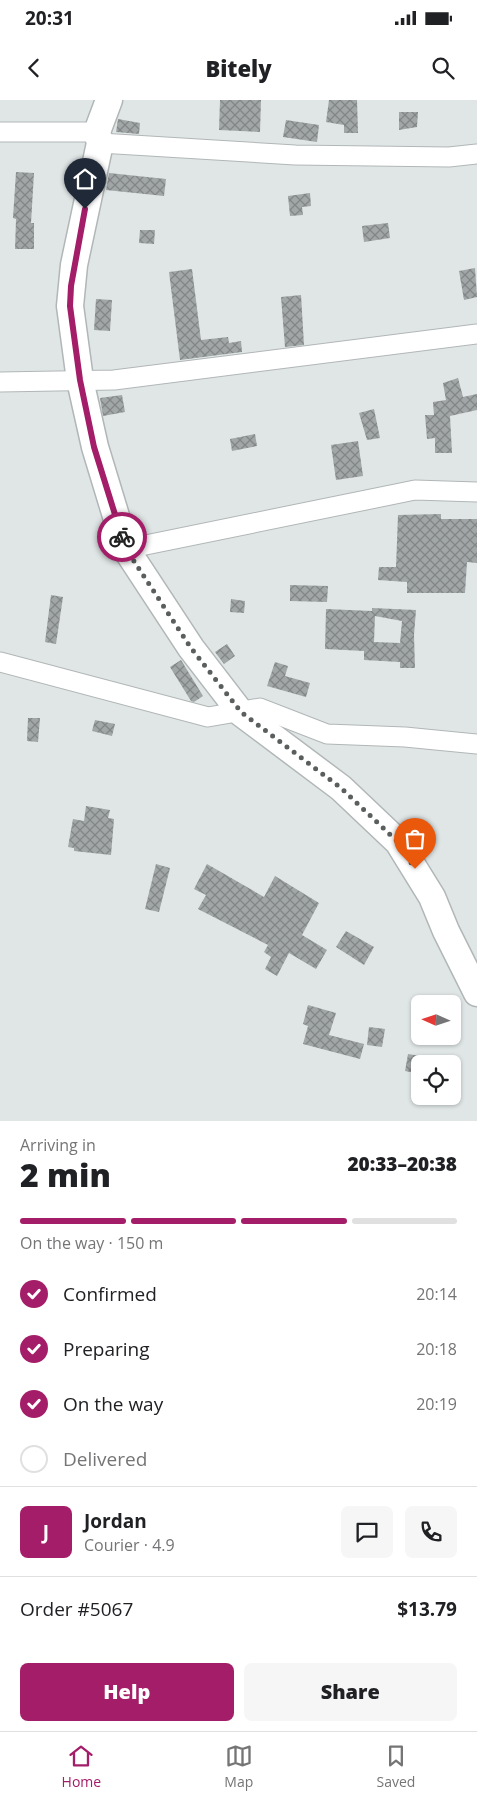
<!DOCTYPE html>
<meta charset="utf-8">
<style>
body{margin:0;font-family:"Open Sans",sans-serif;background:#f6f6f6;color:#202124;height:100vh;display:flex;flex-direction:column;font-size:19px;white-space:nowrap}
*{box-sizing:border-box;margin:0}
p{font-size:16px;color:#757577}
.icon{flex:none;width:28px;height:28px;fill:none;stroke:currentColor;stroke-width:2;stroke-linecap:round;stroke-linejoin:round}
.map{position:relative;height:1021px;overflow:hidden}
.drawer{display:flex;flex-direction:column;background:#fff;flex:1}
.drawer>*{flex:none}
.needle{width:32px;rotate:273deg}
.buttons{position:absolute;left:411px;top:895px;display:grid;gap:10px}
.buttons a{display:grid;place-items:center;width:50px;height:50px;border-radius:8px;background:#fff;box-shadow:0 1px 4px #0004;font-size:25px}
.pin{position:absolute;display:grid;place-items:center;width:42px;height:42px;color:#fff;margin:-51px -21px;border-radius:50% 50% 50% 0;rotate:-45deg;box-shadow:0 0 5px #0007}
.pin .icon{rotate:45deg}
.courier{position:absolute;display:grid;place-items:center;width:50px;height:50px;margin:-25px;border:4px solid #a41d68;border-radius:50%;background:#fff;color:#222;box-shadow:0 1px 6px #0007}
.head em{font-style:normal;font-weight:800}
.head div{display:flex;flex-direction:column-reverse}
.head{display:flex;align-items:center;justify-content:space-between;height:85px;padding:0 20px}
h1{font-size:32px;font-weight:800;line-height:38px}
.bar{display:grid;grid-template-columns:repeat(4,1fr);gap:8px 5px;align-content:center;height:60px;padding:0 20px}
.bar i{height:6px;border-radius:4px;background:#e0e0e0}
.bar .on{background:#a41d68}
.bar p{grid-column:span 4}
.line{display:flex;align-items:center;gap:12px;padding:0 20px;border-top:1px solid #e0e0e0}
.line div{flex:1}
.round{display:grid;place-items:center;flex:none;width:52px;height:52px;border-radius:8px;background:#f6f6f6}
ol{padding:0 20px;list-style:none}
li{display:flex;align-items:center;gap:15px;height:55px}
li p{margin-inline-start:auto}
li .icon{padding:5px;border-radius:50%;background:#a41d68;color:#fff;stroke-width:4}
li:last-child{color:#757577}
li i{width:28px;height:28px;border:2px solid #e0e0e0;border-radius:50%}
.primary-button{display:flex;gap:10px;margin-top:auto;padding:10px 20px}
.primary-button a{flex:1;height:58px;border-radius:8px;background:#a41d68;color:#fff;font-size:20px;font-weight:800;line-height:58px;text-align:center}
.primary-button a+a{background:#f6f6f6;color:#202124}
.status{display:flex;justify-content:space-between;align-items:center;height:35px;padding:0 25px;background:#fff;direction:ltr}
.status svg{height:14px;fill:currentColor}
header{display:flex;justify-content:space-between;align-items:center;height:65px;padding:0 20px;background:#fff;font-size:22px;font-weight:800}
.menu{display:flex;justify-content:space-around;align-items:center;height:70px;border-top:1px solid #e0e0e0;background:#fff;font-size:14px;color:#757577}
.menu a{display:grid;justify-items:center;gap:2px}
.menu .on{color:#a41d68}
.map>svg:first-child{display:block}
.building{fill:url(#building-cross-hatch);fill-rule:evenodd}
.lines{fill:none;stroke-linecap:round;stroke-linejoin:round}
.street-casing{stroke:#b1b6b7;stroke-width:21}
.secondary-casing{stroke:#b1b6b7;stroke-width:29}
.street{stroke:#fff;stroke-width:19}
.secondary{stroke:#fff;stroke-width:26}
.done{stroke:#5b5e5e;stroke-width:5;stroke-dasharray:0 9}
.route{stroke:#a41d68;stroke-width:6}
</style>
<div class="status"><b>20:31</b><svg viewBox="0 0 49 12"><path d="M0 12V9h3v3zM5 12V6h3v6zM10 12V3h3v9zM15 12V0h3v12zM26 1h20v11H26zM47 4h2v5h-2z"/></svg></div>
<header><svg class="icon" aria-label="back" viewBox="0 0 24 24"><path d="M15 5l-7 7 7 7"/></svg>Bitely<svg class="icon" aria-label="search" viewBox="0 0 24 24"><circle cx="10" cy="10" r="6"/><path d="M15 15l6 6"/></svg></header>
<div class="map">
<svg width="477" height="1021" viewBox="0 0 477 1021">
<defs>
<pattern id="building-cross-hatch" width="8" height="8" patternUnits="userSpaceOnUse" patternTransform="scale(1.25)"><rect width="8" height="8" fill="#a1a6a7"/><path d="M0 0l8 8M0 8l8-8" fill="none" stroke="#828687"/></pattern>
</defs>
<rect width="100%" height="100%" fill="#e0e6e6"/>
<!-- building -->
<path class="building" d="M220,0H261L260,32L219,30Z
M329,0H357L358,33H344V25L326,22Z
M399,12H418L417,27L399,30Z
M118,19L140,23L139,34L116,32Z
M286,20L319,25L317,42L283,37Z
M16,72L34,73L31,123H34V149H15L16,119L13,118Z
M109,73L166,79L164,96L106,90Z
M310,93L311,106L302,107L303,115L290,116L288,96Z
M388,123L390,138L364,142L362,126Z
M140,130H155L154,144L139,143Z
M475,168L477,197L464,200L459,171Z
M192,169L201,240L228,237L229,243L241,241L242,252L180,260L169,172Z
M301,195L304,245L285,247L281,197Z
M96,199L112,200L110,231L94,230Z
M458,278L463,297L477,294V310L450,316L452,353H435V338L427,339L425,315H434L433,302L446,300L443,283Z
M122,295L125,312L103,316L100,298Z
M374,309L380,338L367,340L359,313Z
M255,334L257,346L232,351L230,339Z
M358,341L363,376L336,380L331,345Z
M441,414V419H477V463L467,462L465,493H407V482L378,480L379,467H396L398,415Z
M290,485L328,486L327,502L290,501Z
M51,495L63,497L56,544L45,542Z
M231,499L245,501L244,513L230,512Z
M372,508L416,510L414,535L415,568H400V562L364,560V551L325,549L326,509L372,511ZM375,516L402,521L400,543L374,542Z
M227,544L235,556L224,564L215,552Z
M181,560L203,596L194,602L191,601L170,567Z
M275,562L288,566L285,576L310,583L306,597L267,586Z
M28,618H40L38,642L27,641Z
M95,620L115,624L112,636L92,631Z
M86,706L110,710L108,718L114,719L111,755L74,751V748L68,747L73,719L84,721Z
M156,764L170,768L159,812L145,809Z
M207,764L264,797L275,776L319,803L302,835L327,850L316,869L289,853L277,876L265,869L271,857L264,852L268,845L198,809L206,795L194,789Z
M346,831L374,847L364,865L336,847Z
M308,905L336,913L329,935L364,944L360,959L303,944L308,926L303,924Z
M369,927L385,929L382,947L367,945Z
M408,954L420,956V974L405,971Z"/>
<g class="lines">
<!-- street casing -->
<g class="street-casing">
<path id="street" d="M0,32H97
M100,43L295,55L449,57L477,54
M0,282L114,280L477,234
M126,449L415,390L477,392
M0,562L208,617L260,608L327,634L405,637L477,644"/>
</g>
<!-- secondary casing -->
<g class="secondary-casing">
<path id="secondary" d="M109,0L97,32L100,43L74,165L70,206L80,280L95,347L126,449L191,548L241,613L341,688L398,742L432,797L446,831L477,893"/>
</g>
<!-- street -->
<use href="#street" class="street"/>
<!-- secondary -->
<use href="#secondary" class="secondary"/>
</g>
<g class="lines">
<!-- done -->
<path class="done" d="M122,437L126,449L191,548L241,612L341,688L398,742L415,769"/>
<!-- route -->
<path class="route" d="M85,109L71,186L70,206L80,280L94,347L122,437"/>
</g>
</svg>
<div class="buttons">
<a><svg class="needle" viewBox="-14 -14 28 28"><path d="M0-13l5 13h-10z" fill="#e53935"/><path d="M0 13l5-13h-10z" fill="#757577"/></svg></a>
<a><svg class="icon" aria-label="locate" viewBox="0 0 24 24"><circle cx="12" cy="12" r="6"/><path d="M12 2v4M12 18v4M2 12h4M18 12h4"/></svg></a>
</div>
<div class="pin" style="left:415px;top:769px;background:#ea580c"><svg class="icon" aria-label="bag" viewBox="0 0 24 24"><path d="M5 8h14l-1 12H6zM9 8a3 3 0 0 1 6 0"/></svg></div>
<div class="pin" style="left:85px;top:109px;background:#1f2937"><svg class="icon" aria-label="home" viewBox="0 0 24 24"><path d="M3 11l9-7 9 7M6 9v11h12V9"/></svg></div>
<div class="courier" style="left:122px;top:437px"><svg class="icon" aria-label="bike" viewBox="0 0 24 24"><circle cx="6" cy="16" r="4"/><circle cx="18" cy="16" r="4"/><path d="M6 16l4-8h5l3 8M10 8l3 8H6M13 5h3"/></svg></div>
</div>
<section class="drawer">
<div class="head"><div><h1>2 min</h1><p>Arriving in</p></div><em>20:33–20:38</em></div>
<div class="bar"><i class="on"></i><i class="on"></i><i class="on"></i><i></i><p>On the way · 150 m</p></div>
<ol>
<li><svg class="icon" aria-label="check" viewBox="0 0 24 24"><path d="M5 12l5 5 9-10"/></svg>Confirmed<p>20:14</p></li>
<li><svg class="icon" aria-label="check" viewBox="0 0 24 24"><path d="M5 12l5 5 9-10"/></svg>Preparing<p>20:18</p></li>
<li><svg class="icon" aria-label="check" viewBox="0 0 24 24"><path d="M5 12l5 5 9-10"/></svg>On the way<p>20:19</p></li>
<li><i></i>Delivered</li>
</ol>
<div class="line" style="height:90px"><b class="round" style="background:#a41d68;color:#fff">J</b><div><b>Jordan</b><p>Courier · 4.9</p></div><a class="round"><svg class="icon" aria-label="chat" viewBox="0 0 24 24"><path d="M4 5h16v11H9l-5 4z"/></svg></a><a class="round"><svg class="icon" aria-label="phone" viewBox="0 0 24 24"><path d="M5 4h4l2 5-3 2q2 4 5 5l2-3 5 2v4C11 20 4 13 5 4z"/></svg></a></div>
<div class="line" style="height:65px"><div>Order #5067</div><b>$13.79</b></div>
<div class="primary-button"><a>Help</a><a>Share</a></div>
</section>
<nav class="menu">
<a class="on"><svg class="icon" aria-label="home" viewBox="0 0 24 24"><path d="M3 11l9-7 9 7M6 9v11h12V9"/></svg>Home</a>
<a><svg class="icon" aria-label="map" viewBox="0 0 24 24"><path d="M3 6l6-2 6 2 6-2v14l-6 2-6-2-6 2zM9 4v14M15 6v14"/></svg>Map</a>
<a><svg class="icon" aria-label="saved" viewBox="0 0 24 24"><path d="M7 4h10v16l-5-4-5 4z"/></svg>Saved</a>
</nav>
